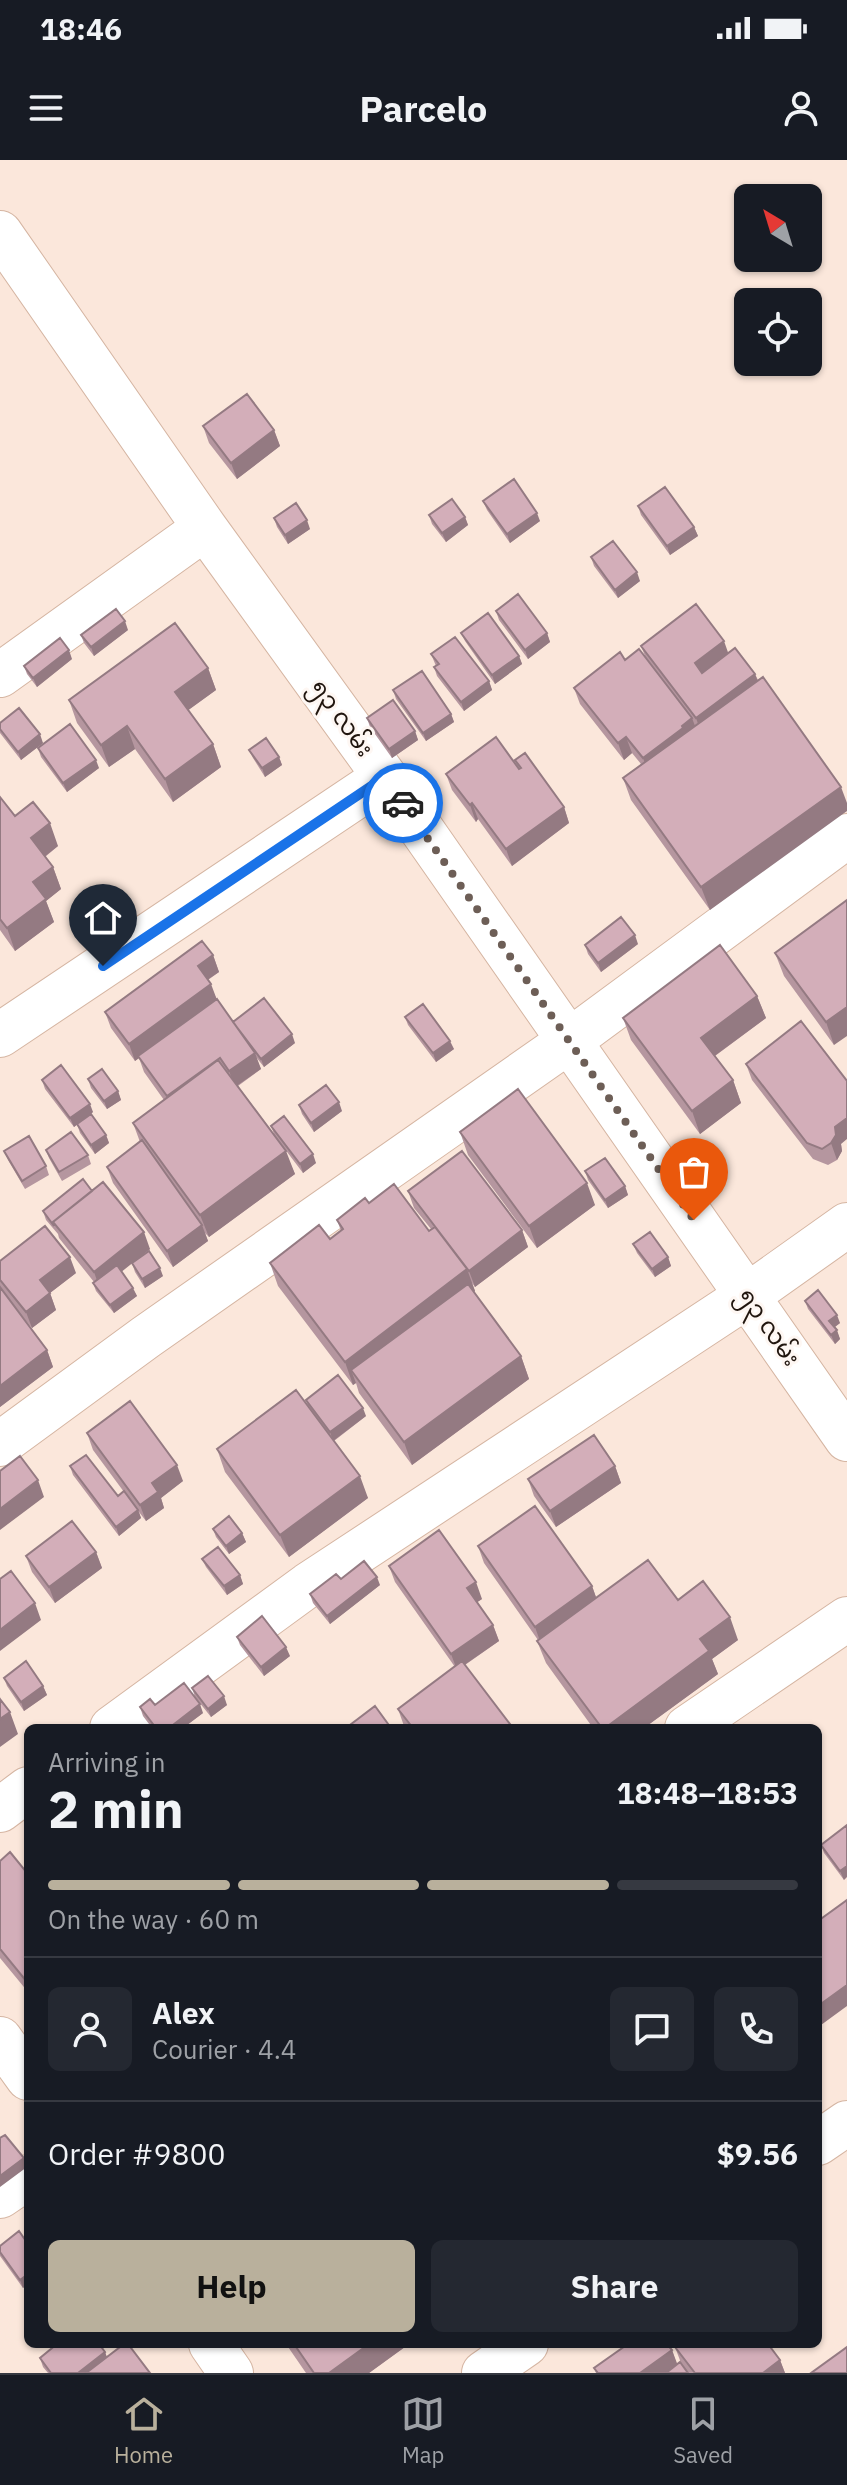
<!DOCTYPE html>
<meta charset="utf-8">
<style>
body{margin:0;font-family:"IBM Plex Sans","Noto Sans Myanmar",sans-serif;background:#242831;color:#f1f3f6;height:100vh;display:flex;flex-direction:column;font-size:30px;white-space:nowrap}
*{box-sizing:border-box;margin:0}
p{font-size:26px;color:#9ea1a6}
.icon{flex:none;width:44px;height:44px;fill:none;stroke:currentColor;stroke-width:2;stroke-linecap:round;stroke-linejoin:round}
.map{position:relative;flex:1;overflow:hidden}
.side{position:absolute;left:24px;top:1564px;width:798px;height:624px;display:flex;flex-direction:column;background:#171b24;border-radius:12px;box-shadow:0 2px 6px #0004}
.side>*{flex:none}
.needle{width:52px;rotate:322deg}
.fabs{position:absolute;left:734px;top:24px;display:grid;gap:16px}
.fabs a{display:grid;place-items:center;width:88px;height:88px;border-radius:12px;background:#171b24;box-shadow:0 2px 6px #0004;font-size:40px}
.pin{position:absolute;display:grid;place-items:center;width:68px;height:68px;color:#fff;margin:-82px -34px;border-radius:50% 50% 50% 0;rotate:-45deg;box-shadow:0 0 8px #0007}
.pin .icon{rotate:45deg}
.courier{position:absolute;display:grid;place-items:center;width:80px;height:80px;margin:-40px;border:6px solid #1a73e8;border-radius:50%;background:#fff;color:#222;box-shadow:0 2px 10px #0007}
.headline em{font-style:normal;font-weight:800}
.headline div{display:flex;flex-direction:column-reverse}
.headline{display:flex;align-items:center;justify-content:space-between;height:136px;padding:0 24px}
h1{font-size:52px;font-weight:800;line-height:60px}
.bar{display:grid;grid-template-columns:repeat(4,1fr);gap:12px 8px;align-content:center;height:96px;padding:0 24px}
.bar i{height:10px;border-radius:6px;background:#363941}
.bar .selected{background:#b9b09c}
.bar p{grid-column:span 4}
.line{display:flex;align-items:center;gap:20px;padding:0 24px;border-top:2px solid #363941}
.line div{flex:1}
.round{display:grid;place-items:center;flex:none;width:84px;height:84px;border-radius:12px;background:#242831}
.button{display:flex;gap:16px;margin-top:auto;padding:16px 24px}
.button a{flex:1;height:92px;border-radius:12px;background:#b9b09c;color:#111;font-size:32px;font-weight:800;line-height:92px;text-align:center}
.button a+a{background:#242831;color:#f1f3f6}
.status{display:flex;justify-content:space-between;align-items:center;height:56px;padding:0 40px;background:#171b24;direction:ltr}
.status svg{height:22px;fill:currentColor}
header{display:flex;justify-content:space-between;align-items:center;height:104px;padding:0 24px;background:#171b24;font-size:36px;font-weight:800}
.menu{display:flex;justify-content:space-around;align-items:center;height:112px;border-top:2px solid #363941;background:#171b24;font-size:22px;color:#9ea1a6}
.menu a{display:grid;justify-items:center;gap:4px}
.menu .selected{color:#b9b09c}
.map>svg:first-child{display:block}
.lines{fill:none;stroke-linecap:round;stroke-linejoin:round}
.street-casing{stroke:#d5b5a2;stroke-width:46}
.street{stroke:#fff;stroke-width:44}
.wall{fill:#b5969f}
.shaded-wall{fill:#947a82}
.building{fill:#d3aeb9;stroke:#947a82;stroke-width:2}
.done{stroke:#6d5e56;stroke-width:8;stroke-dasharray:0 14.4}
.route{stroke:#1a73e8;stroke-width:10}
.labels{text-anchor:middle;stroke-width:6;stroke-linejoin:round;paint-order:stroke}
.street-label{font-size:24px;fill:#20150e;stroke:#fef7f3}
</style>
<div class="status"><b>18:46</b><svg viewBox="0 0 49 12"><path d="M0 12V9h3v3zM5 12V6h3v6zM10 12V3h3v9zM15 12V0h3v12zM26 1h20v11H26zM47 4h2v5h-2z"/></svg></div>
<header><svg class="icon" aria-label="menu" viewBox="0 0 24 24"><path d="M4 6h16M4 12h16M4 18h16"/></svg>Parcelo<svg class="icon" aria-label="person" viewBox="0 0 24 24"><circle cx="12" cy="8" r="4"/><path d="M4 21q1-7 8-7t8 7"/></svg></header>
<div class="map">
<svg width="847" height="2213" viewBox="0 0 847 2213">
<rect width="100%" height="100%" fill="#fbe7db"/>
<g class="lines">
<!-- street casing -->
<g class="street-casing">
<path id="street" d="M0,73L205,368L385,617L847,1279
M0,515L205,368
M0,875L385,617
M0,1284L146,1177L569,881L847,676
M112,1568L308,1425L747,1136L847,1065
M687,1568L847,1459
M0,1650L28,1629
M0,1879L28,1918
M818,1983L847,1963
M0,2036L28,2017
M211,2184L231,2213
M484,2213L526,2184"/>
</g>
<!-- street -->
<use href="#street" class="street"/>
</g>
<!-- wall -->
<path class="wall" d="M203,266L274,270L280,286L237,319L209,283Z
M483,341L540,361L510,383L487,350Z
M638,346L694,367L698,376L670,395L641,355Z
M429,355L465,357L468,365L446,382L432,364Z
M274,358L310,369L288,384L277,367Z
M591,397L640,421L618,438L594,406Z
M496,451L547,473L550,482L528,499L499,460Z
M128,470L94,496L84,483L81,475Z
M461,473L519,496L522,504L495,524L465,481Z
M641,486L728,493L755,514L758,520L710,750L631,640L623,618L641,604L632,593L624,600L580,544L574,528L625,500L645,496Z
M431,494L489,521L492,530L464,551L437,516L434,507L436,506Z
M72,499L37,527L27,514L24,506Z
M208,508L216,530L188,550L213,584L221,607L173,642L135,589L109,607L77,563L69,540Z
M393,530L451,554L454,562L426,581L396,539Z
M367,558L415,571L418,580L392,598L370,567Z
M0,563L43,583L21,600L0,573Z
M38,588L99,608L67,632L41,597Z
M249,590L279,597L282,605L265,617L253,598Z
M515,600L564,647L569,663L512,706L478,659L476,662L452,630L446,614L517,606Z
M0,637L15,656L58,686L45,697L53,707L61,729L46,741L54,762L15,791L0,770Z
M847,740L834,885L784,816L775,793Z
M638,784L601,812L588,794L585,785Z
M213,795L219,812L208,820L217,840L233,862L295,883L264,907L256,897L261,909L238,926L274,974L271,966L316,1003L303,1013L281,984L295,1014L209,1077L205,1073L208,1081L173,1107L113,1023L107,1007L140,982L133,963L164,940L144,912L139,898L135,901L111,868L105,852Z
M757,836L766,858L715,896L733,920L741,943L700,974L631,880L623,858Z
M405,857L454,889L436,902L408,865Z
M746,904L841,984L842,991L837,1000L828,1005L813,999L752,920Z
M88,919L118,931L121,940L107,949L91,928Z
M42,920L93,952L74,967L45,929Z
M299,945L342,951L314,972L302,954Z
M77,964L106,975L109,983L95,994L80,973Z
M460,972L595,1045L537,1088L468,995Z
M46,990L88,995L91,1004L62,1021L49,998Z
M4,991L46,1006L49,1015L25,1029L8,1000Z
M585,1011L625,1026L628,1035L608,1048L588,1020Z
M92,1031L150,1089L121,1111L137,1136L114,1153L96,1131L93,1123L94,1122L59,1078L58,1074L46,1060L43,1051Z
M408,1031L522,1070L528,1087L475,1127L472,1123L475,1131L474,1132L521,1196L529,1219L412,1305L359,1233L356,1223L353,1225L278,1126L270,1103L330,1079L341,1071L337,1060L369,1043L429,1071L431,1069L414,1048Z
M633,1084L668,1097L671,1106L655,1117L637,1093Z
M0,1101L76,1113L50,1133L56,1150L32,1168L16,1149L47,1190L53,1207L0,1247Z
M132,1103L163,1116L145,1128L135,1112Z
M805,1141L840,1163L835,1167L840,1179L835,1184L808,1149Z
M306,1240L366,1256L334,1281L368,1338L289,1397L225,1312L217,1289L308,1245Z
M87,1273L183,1321L161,1338L164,1348L146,1361L139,1352L141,1358L119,1376L73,1315L70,1306L118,1336L124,1332L93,1290Z
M615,1306L621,1323L556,1367L534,1336L528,1319Z
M213,1369L242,1373L246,1382L229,1394L216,1377Z
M478,1386L592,1426L596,1437L678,1440L738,1480L712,1499L718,1514L644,1568H593L546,1503L537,1481L538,1480L484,1403Z
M96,1392L102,1408L55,1443L32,1412L26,1396Z
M202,1399L240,1415L243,1424L227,1435L206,1407Z
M389,1406L482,1439L477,1442L493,1465L499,1481L465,1505L513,1568H406L404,1566L398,1549L455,1507L395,1422Z
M341,1419L380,1425L330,1464L313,1443L310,1434Z
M237,1477L290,1496L264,1516L240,1485Z
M4,1518L43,1526L47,1535L24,1551L7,1526Z
M192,1528L227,1545L211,1557L195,1537Z
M140,1547L203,1553L183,1568H152L143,1556Z
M847,1665L844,1720L824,1693L821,1685Z
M0,1701L28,1714V1832L0,1798Z
M28,2084L23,2128L0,2096V2086Z
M286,2184H409L369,2213H306Z
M675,2187L780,2200L785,2213H596L594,2208L672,2190L677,2205L681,2203Z
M105,2192L107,2198L150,2213H48L43,2207L40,2198Z"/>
<!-- shaded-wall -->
<path class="shaded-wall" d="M274,270L280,286L237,319L231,303Z
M537,353L540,361L510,383L507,374Z
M465,357L468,365L446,382L442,373Z
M307,360L310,369L288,384L285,375Z
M694,367L698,376L670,395L667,386Z
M637,412L640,421L618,438L615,430Z
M125,461L128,470L94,496L91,487Z
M547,473L550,482L528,499L525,490Z
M724,481L730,498L701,520L695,503Z
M69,490L72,499L37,527L33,518Z
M519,496L522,504L495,524L492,515Z
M208,508L216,530L183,554L175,532Z
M755,514L761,530L702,575L696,558Z
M489,521L492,530L464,551L461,542Z
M451,554L454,562L426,581L423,573Z
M692,558L698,574L649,615L643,598Z
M127,566L135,589L109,607L101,585Z
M415,571L418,580L392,598L389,589Z
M40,574L43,583L21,600L18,592Z
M626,577L632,593L624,600L618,583Z
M213,584L221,607L173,642L165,619Z
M279,597L282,605L265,617L262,608Z
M96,600L99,608L67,632L63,623Z
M841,627L847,643V651L710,750L701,727Z
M472,643L478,659L476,662L470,645Z
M564,647L569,663L512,706L506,689Z
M50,663L58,686L39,701L31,678Z
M53,707L61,729L46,741L54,762L15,791L7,768L33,722Z
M635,775L638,784L601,812L598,803Z
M213,795L219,812L204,822L198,806Z
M211,824L217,840L135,901L129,884Z
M757,836L766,858L709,900L701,878Z
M847,847V876L834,885L826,862Z
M292,874L295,883L264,907L261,899Z
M450,881L454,889L436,902L433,893Z
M255,893L261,909L235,927L229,911Z
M733,920L741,943L700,974L692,951Z
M118,931L121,940L107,949L104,941Z
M339,942L342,951L314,972L311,963Z
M90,944L93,952L74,967L70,958Z
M847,958V979L841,984L842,991L837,1000L831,983L835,967Z
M106,975L109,983L95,994L91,985Z
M286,991L295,1014L209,1077L200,1055Z
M313,994L316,1003L303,1013L300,1004Z
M587,1023L595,1045L537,1088L529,1066Z
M625,1026L628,1035L608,1048L605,1040Z
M202,1065L208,1081L173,1107L167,1091Z
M522,1070L528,1087L475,1127L469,1111Z
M144,1072L150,1089L100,1129L94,1112Z
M70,1097L76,1113L46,1136L40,1120Z
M668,1097L671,1106L655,1117L652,1109Z
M160,1108L163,1116L145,1128L142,1119Z
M467,1109L475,1131L359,1221L351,1210L356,1223L353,1225L345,1202Z
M133,1128L137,1136L114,1153L110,1145Z
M50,1133L56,1150L32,1168L26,1152Z
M837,1155L840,1163L832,1169L829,1161Z
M837,1170L840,1179L835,1184L831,1175Z
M47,1190L53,1207L0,1247V1226Z
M521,1196L529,1219L412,1305L404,1282Z
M363,1248L366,1256L333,1281L330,1272Z
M177,1305L183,1321L161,1338L164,1348L146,1361L140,1345L152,1323Z
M615,1306L621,1323L556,1367L550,1351Z
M360,1316L368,1338L289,1397L280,1375Z
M38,1320L44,1337L0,1370V1349Z
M138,1350L141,1358L119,1376L116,1367Z
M242,1373L246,1382L229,1394L226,1386Z
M96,1392L102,1408L55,1443L49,1427Z
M240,1415L243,1424L227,1435L224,1426Z
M377,1417L380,1425L330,1464L327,1456Z
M476,1422L482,1439L473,1445L467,1428Z
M592,1426L598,1443L541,1484L535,1467Z
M35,1443L41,1460L0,1491V1470Z
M730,1457L738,1480L712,1499L718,1514L644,1568H605L700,1479Z
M493,1465L499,1481L457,1510L451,1494Z
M286,1487L290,1496L264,1516L261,1507Z
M43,1526L47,1535L24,1551L21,1542Z
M224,1536L227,1545L211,1557L208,1549Z
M200,1544L203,1553L183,1568H169Z
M10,1552L18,1574L0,1587V1559Z
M847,1706V1717L844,1720L840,1711Z
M847,1825V1846L821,1865L818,1856V1846Z
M24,1998L27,2007L0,2027V2016Z
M28,2114V2125L23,2128L20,2120Z
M369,2184H409L369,2213H329Z
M672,2190L678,2206L668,2213H640Z
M105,2192L108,2200L92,2213H78Z
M780,2200L785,2213H763Z"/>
<!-- building -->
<path class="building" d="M247,234L274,270L231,303L203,266Z
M514,319L537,353L507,374L483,341Z
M665,327L694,367L667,386L638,346Z
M452,339L465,357L442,373L429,355Z
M296,343L307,360L285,375L274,358Z
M613,381L637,412L615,430L591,397Z
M518,434L547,473L525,490L496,451Z
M696,444L724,481L695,503L702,513L735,488L755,514L696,558L641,486Z
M116,449L125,461L91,487L81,475Z
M488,453L519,496L492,515L461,473Z
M175,463L208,508L175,532L213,584L165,619L127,566L101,585L69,540Z
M455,477L489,521L461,542L434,507L439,504L431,494Z
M60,478L69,490L33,518L24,506Z
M639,489L692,558L682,566L683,568L643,598L626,577L618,583L574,528L620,492L625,500Z
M422,511L451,554L423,573L393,530Z
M763,517L841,627L701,727L623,618Z
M393,540L415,571L389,589L367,558Z
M19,548L40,574L18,592L0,569V563Z
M70,564L96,600L63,623L38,588Z
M496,577L519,609L521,608L515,600L525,593L564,647L506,689L472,643L470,645L446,614Z
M266,578L279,597L262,608L249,590Z
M0,637L15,656L33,642L50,663L31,678L53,707L33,722L46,739L7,768L0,759Z
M847,740V847L826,862L775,793Z
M621,757L635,775L598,803L585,785Z
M202,781L213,795L198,806L211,824L129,884L105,852Z
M720,785L757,836L701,878L733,920L692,951L623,858Z
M264,838L292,874L261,899L233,862Z
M217,839L255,893L229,911L220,898L167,936L138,896Z
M423,844L450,881L433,893L405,857Z
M801,861L847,921V958L835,967L836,975L831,983L822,989L807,983L746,904Z
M218,900L286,991L200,1055L133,963Z
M61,905L90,944L70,958L42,920Z
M102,909L118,931L104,941L88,919Z
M326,925L339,942L311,963L299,945Z
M518,929L587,1023L529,1066L460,972Z
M91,954L106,975L91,985L77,964Z
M284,956L313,994L300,1004L271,966Z
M71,972L88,995L59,1012L46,990Z
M29,976L46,1006L22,1021L4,991Z
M142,980L202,1065L167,1091L107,1007Z
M462,991L522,1070L469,1111L408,1031Z
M605,998L625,1026L605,1040L585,1011Z
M83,1019L92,1031L53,1062L54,1066L43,1051Z
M103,1022L144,1072L94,1112L53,1062Z
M394,1024L429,1071L435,1067L467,1109L345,1202L270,1103L319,1065L330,1079L343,1069L337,1060L365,1038L369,1043Z
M45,1066L70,1097L40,1120L50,1133L26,1152L0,1120V1101Z
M650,1072L668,1097L652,1109L633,1084Z
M149,1091L160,1108L142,1119L132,1103Z
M117,1105L133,1128L110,1145L93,1123Z
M468,1124L521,1196L404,1282L351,1210Z
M0,1127L47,1190L0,1226Z
M818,1130L837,1155L829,1161L837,1170L831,1175L805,1141Z
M338,1215L363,1248L330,1272L306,1240Z
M296,1230L360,1316L280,1375L217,1289Z
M130,1241L177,1305L152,1323L158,1332L140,1345L87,1273Z
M594,1275L615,1306L550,1351L528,1319Z
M86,1295L118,1336L124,1331L138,1350L116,1367L70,1306Z
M20,1296L38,1320L0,1349V1311Z
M535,1346L592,1426L535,1467L478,1386Z
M229,1356L242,1373L226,1386L213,1369Z
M72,1361L96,1392L49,1427L26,1396Z
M439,1370L476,1422L467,1428L493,1465L451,1494L389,1406Z
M218,1387L240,1415L224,1426L202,1399Z
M648,1400L678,1440L703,1421L730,1457L700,1479L709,1491L605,1568H602L537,1481Z
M364,1401L377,1417L327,1456L310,1434L336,1414L341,1419Z
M11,1411L35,1443L0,1470V1419Z
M262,1456L286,1487L261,1507L237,1477Z
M26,1501L43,1526L21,1542L4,1518Z
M462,1501L513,1568H413L398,1549Z
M208,1516L224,1536L208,1549L192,1528Z
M184,1523L200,1544L169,1568H156L140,1547L150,1539L155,1545Z
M0,1539L10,1552L0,1559Z
M375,1546L391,1568H346Z
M847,1665V1706L840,1711L821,1685Z
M10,1692L28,1714V1814L25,1816L27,1822L0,1789V1701Z
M847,1740V1825L818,1846V1761Z
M5,1975L24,1998L0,2016V1978Z
M19,2071L28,2084V2114L20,2120L0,2092V2086Z
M57,2184H99L105,2192L78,2213H51L40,2198Z
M124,2184H128L150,2213H86Z
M294,2184H369L329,2213H314Z
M628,2184H667L672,2190L640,2213H598L594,2208Z
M679,2184H768L780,2200L763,2213H695L675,2187Z
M847,2187V2213H811Z
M680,2202L688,2213H666Z"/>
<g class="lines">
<!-- done -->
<path class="done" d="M403,643L694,1060"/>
<!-- route -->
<path class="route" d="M103,806L385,617L403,643"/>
</g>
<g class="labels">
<!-- street labels -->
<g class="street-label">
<text transform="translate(342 558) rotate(54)" y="8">၅၃ လမ်း</text>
<text transform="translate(769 1167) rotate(55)" y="8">၅၃ လမ်း</text>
</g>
</g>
</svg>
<div class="fabs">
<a><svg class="needle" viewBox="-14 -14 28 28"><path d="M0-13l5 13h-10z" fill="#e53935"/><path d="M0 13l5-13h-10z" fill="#9ea1a6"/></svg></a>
<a><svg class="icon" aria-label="locate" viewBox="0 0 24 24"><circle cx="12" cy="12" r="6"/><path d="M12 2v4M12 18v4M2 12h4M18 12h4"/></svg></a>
</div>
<div class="pin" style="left:694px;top:1060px;background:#ea580c"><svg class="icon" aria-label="bag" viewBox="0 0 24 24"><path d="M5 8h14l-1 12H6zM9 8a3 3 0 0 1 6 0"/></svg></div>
<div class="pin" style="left:103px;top:806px;background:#1f2937"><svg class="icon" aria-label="home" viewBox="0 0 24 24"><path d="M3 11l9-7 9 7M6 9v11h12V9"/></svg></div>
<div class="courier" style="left:403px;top:643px"><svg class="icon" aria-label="car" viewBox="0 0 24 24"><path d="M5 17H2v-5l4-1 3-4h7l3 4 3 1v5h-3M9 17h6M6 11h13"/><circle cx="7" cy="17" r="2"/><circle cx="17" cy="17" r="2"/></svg></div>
<section class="side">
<div class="headline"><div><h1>2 min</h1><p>Arriving in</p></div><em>18:48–18:53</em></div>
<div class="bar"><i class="selected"></i><i class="selected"></i><i class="selected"></i><i></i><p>On the way · 60 m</p></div>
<div class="line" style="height:144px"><a class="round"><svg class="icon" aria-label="person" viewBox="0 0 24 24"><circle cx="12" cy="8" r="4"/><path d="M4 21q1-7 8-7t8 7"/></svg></a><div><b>Alex</b><p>Courier · 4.4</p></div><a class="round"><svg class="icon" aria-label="chat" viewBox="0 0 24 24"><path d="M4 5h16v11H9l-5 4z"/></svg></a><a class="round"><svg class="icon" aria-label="phone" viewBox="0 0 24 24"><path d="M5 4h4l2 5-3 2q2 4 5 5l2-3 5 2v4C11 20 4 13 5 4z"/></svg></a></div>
<div class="line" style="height:104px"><div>Order #9800</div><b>$9.56</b></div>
<div class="button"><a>Help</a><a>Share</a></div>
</section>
</div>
<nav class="menu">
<a class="selected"><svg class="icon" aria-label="home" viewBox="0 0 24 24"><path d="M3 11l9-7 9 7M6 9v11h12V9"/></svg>Home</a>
<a><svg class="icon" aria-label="map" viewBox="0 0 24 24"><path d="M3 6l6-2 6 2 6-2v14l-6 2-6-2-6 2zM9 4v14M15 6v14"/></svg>Map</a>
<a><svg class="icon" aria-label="saved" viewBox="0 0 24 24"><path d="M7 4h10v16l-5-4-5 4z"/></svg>Saved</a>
</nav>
